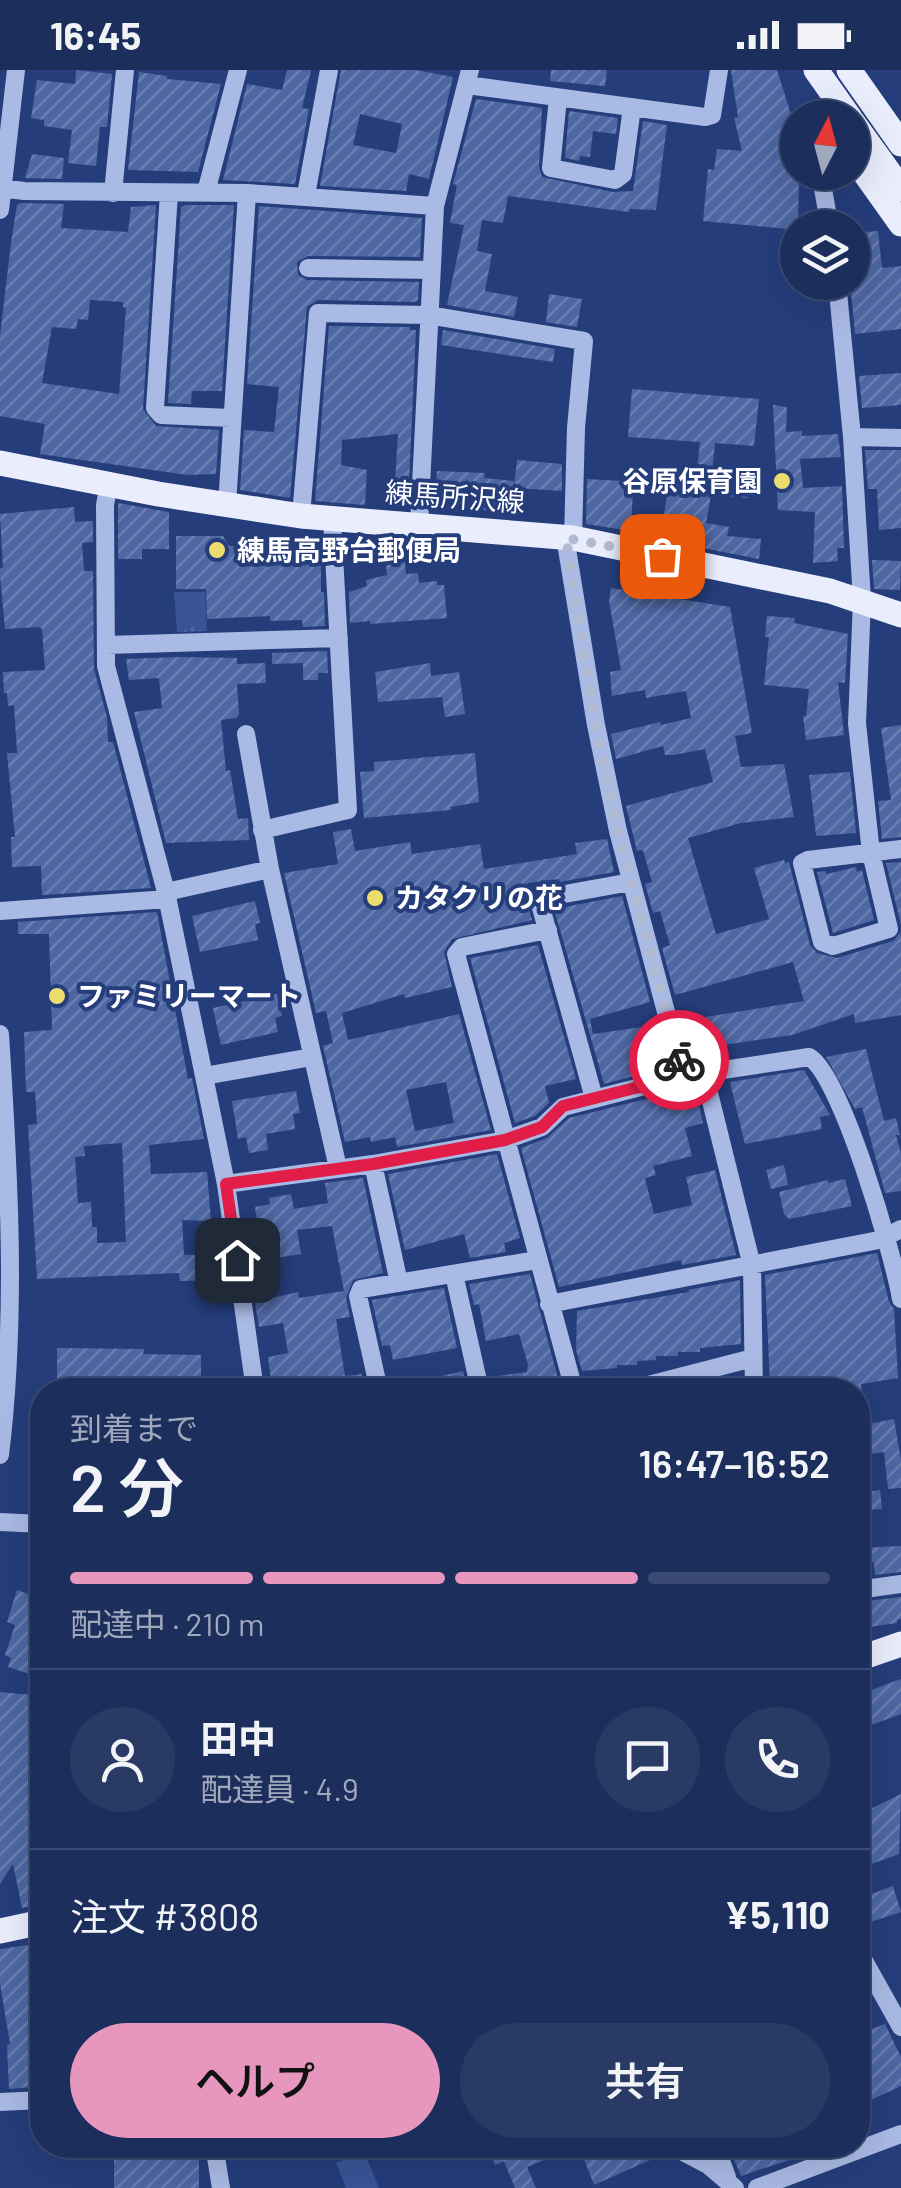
<!DOCTYPE html>
<html lang="ja">
<meta charset="utf-8">
<style>
body{margin:0;font-family:Barlow,"Noto Sans JP",sans-serif;background:#293a65;color:#f1f3f6;height:100vh;display:flex;flex-direction:column;font-size:38px;white-space:nowrap}
*{box-sizing:border-box;margin:0}
p{font-size:32px;color:#a0a8bb}
.icon{flex:none;width:55px;height:55px;fill:none;stroke:currentColor;stroke-width:2;stroke-linecap:round;stroke-linejoin:round}
.map{position:relative;flex:1;overflow:hidden}
.panel{position:absolute;left:30px;top:1308px;width:840px;height:780px;display:flex;flex-direction:column;background:#1c2e5c;border-radius:40px;box-shadow:0 10px 40px #0002,0 0 0 2px #3a4a72}
.panel>*{flex:none}
.needle{width:65px;rotate:6deg}
.tools{position:absolute;left:780px;top:30px;display:grid;gap:20px}
.tools a{display:grid;place-items:center;width:90px;height:90px;border-radius:50%;background:#1c2e5c;box-shadow:0 10px 40px #0002,0 0 0 2px #3a4a72;font-size:50px}
.pin{position:absolute;display:grid;place-items:center;width:85px;height:85px;color:#fff;margin:-42px;border-radius:20px;box-shadow:0 5px 15px #0006}
.courier{position:absolute;display:grid;place-items:center;width:100px;height:100px;margin:-50px;border:8px solid #e11d48;border-radius:50%;background:#fff;color:#222;box-shadow:0 2px 12px #0007}
.overview em{font-style:normal;font-weight:600}
.overview div{display:flex;flex-direction:column-reverse}
.overview{display:flex;align-items:center;justify-content:space-between;height:170px;padding:0 40px}
h1{font-size:65px;font-weight:600;line-height:75px}
.bar{display:grid;grid-template-columns:repeat(4,1fr);gap:15px 10px;align-content:center;height:120px;padding:0 40px}
.bar i{height:12px;border-radius:8px;background:#3a4a72}
.bar .active{background:#e797bd}
.bar p{grid-column:span 4}
.line{display:flex;align-items:center;gap:25px;padding:0 40px;border-top:2px solid #3a4a72}
.line div{flex:1}
.round{display:grid;place-items:center;flex:none;width:105px;height:105px;border-radius:52px;background:#293a65}
.button{display:flex;gap:20px;margin-top:auto;padding:20px 40px}
.button a{flex:1;height:115px;border-radius:60px;background:#e797bd;color:#111;font-size:40px;font-weight:600;line-height:115px;text-align:center}
.button a+a{background:#293a65;color:#f1f3f6}
.status{display:flex;justify-content:space-between;align-items:center;height:70px;padding:0 50px;background:#1c2e5c;direction:ltr}
.status svg{height:28px;fill:currentColor}
.map>svg:first-child{display:block}
.grass{fill:url(#grass-tufts)}
.pitch{fill:#395598}
.building{fill:url(#building-hatch);fill-rule:evenodd}
.lines{fill:none;stroke-linecap:round;stroke-linejoin:round}
.minor{stroke:#a9bae4;stroke-width:18}
.major{stroke:#e9edfc;stroke-width:25}
.done{stroke:#b3bbd1;stroke-width:10;stroke-dasharray:0 18}
.route{stroke:#e11d48;stroke-width:12}
.poi-dot{fill:#eddc6e;stroke:#253d7b;stroke-width:4}
.labels{text-anchor:middle;stroke-width:8;stroke-linejoin:round;paint-order:stroke}
.poi-label{font-size:28px;font-weight:bold;fill:#fff;stroke:#253d7b;text-anchor:start}
.street-label{font-size:28px;fill:#fff;stroke:#253d7b}
</style>
<div class="status"><b>16:45</b><svg viewBox="0 0 49 12"><path d="M0 12V9h3v3zM5 12V6h3v6zM10 12V3h3v9zM15 12V0h3v12zM26 1h20v11H26zM47 4h2v5h-2z"/></svg></div>
<div class="map">
<svg width="901" height="2118" viewBox="0 0 901 2118">
<defs>
<pattern id="grass-tufts" width="24" height="20" patternUnits="userSpaceOnUse" patternTransform="scale(2.5)"><rect width="24" height="20" fill="#395598"/><path d="M3 7l-1-3M5 7V3M7 7l1-3M15 17l-1-3M17 17v-4M19 17l1-3" fill="none" stroke="#576ea7"/></pattern>
<pattern id="building-hatch" width="6" height="6" patternUnits="userSpaceOnUse" patternTransform="scale(2.5)"><rect width="6" height="6" fill="#4e67a3"/><path d="M-1 1l2-2M0 6l6-6M5 7l2-2" fill="none" stroke="#697eb1"/></pattern>
</defs>
<rect width="100%" height="100%" fill="#253d7b"/>
<!-- grass -->
<path class="grass" d="M174,522H205L207,561L177,562Z"/>
<!-- pitch -->
<path class="pitch" d="M364,2081L379,2118H346L336,2093Z"/>
<!-- building -->
<path class="building" d="M76,0L112,4L107,57H100L96,96L68,93L72,60L44,56V50L31,48L37,10L75,14Z
M287,0H311L302,38L309,39L295,114L223,110L247,14L282,20Z
M341,0H416L453,7L429,109L409,104L406,121L320,116ZM360,44L402,54L396,83L353,75Z
M551,0H607L605,16L550,11Z
M731,0H777L798,67V77L792,78L799,105L798,160L703,151L708,99L714,100L717,79L742,81L734,48L738,47Z
M139,2L167,6V9L221,14L198,102L128,100Z
M476,29L542,38L539,97L542,107L613,122L633,121L643,51L667,55L656,140L630,139L629,142L508,126L503,153L482,150L477,181L492,184L485,221L518,227L514,247L447,235L464,155L450,153L457,115L453,114Z
M569,41L618,48L616,64L593,61L590,87L580,86L579,91L565,88Z
M32,84L64,88L62,109L25,108Z
M21,133L64,134L61,158L128,162L131,137L156,135L143,339L156,356L219,360L216,404L188,405L40,384L45,354L0,346V266L11,173L17,135ZM90,230L123,232V237L126,238L119,324L42,313L52,257L76,259L78,249L88,250Z
M185,135H234L222,321H192L191,334L168,333L181,137Z
M259,136L422,148L420,187L308,186L297,192L298,205L307,210L419,212L418,231L413,232L318,230L307,237L290,428L240,420L244,360L274,362L279,317L247,314Z
M878,161L882,198L901,196V259L855,264L850,212H852V163Z
M549,224L582,229L577,257L546,252Z
M329,256L410,257V260H416L409,412L395,411L398,364L342,370L341,395L367,400L365,435L315,431Z
M443,260L555,279L553,292L441,275Z
M901,303V335L862,338L859,306Z
M632,319L759,329L754,376L715,373L712,401L751,405L748,428L711,425L706,453L729,457L727,466L761,469L759,489L687,475L689,459L662,454L667,427L675,425L676,414L695,418L700,372L628,367Z
M773,335L787,337L786,362L802,361V366L838,364L841,387L800,389L803,418L842,416L844,478H837L838,491L813,493L815,442L778,440Z
M865,380H901V458L879,460L877,419H868Z
M517,390L562,394V421L514,418Z
M437,401L485,403L484,408L514,411L510,443L483,440L485,427L435,422Z
M587,409L623,411V417L633,418L631,461L586,454Z
M118,433L169,442V479H142V489H118Z
M74,437L75,452L93,451V472L82,473L84,501H93L94,599L107,647L108,672H113L151,818L42,825L41,796L12,797L11,767H15L7,683H17L14,635L8,636L7,623H4L3,602L45,600L42,560L40,557L5,559L0,505V498H3L0,444Z
M176,466H223L229,476L321,480V522H324L325,556L303,557L302,550L270,551V546L207,549L206,519H176Z
M384,469L403,471L406,504L418,503L419,513L437,511V515H444L447,548L370,554V551L350,553L349,522L367,516L366,510L387,505Z
M872,490L901,491L900,520L874,519Z
M611,518L730,537L752,663L735,666L741,697L784,694L794,747L741,753L688,768L716,864L769,849L754,798L784,790L785,793L789,792L810,875L817,883L837,888L893,871L901,862V945L855,953L854,944L792,965L689,980L681,951L804,931L793,892L675,925L662,878L670,875L660,841L653,843L645,814L652,812L643,780L637,781L626,736L713,712L705,679L674,685H665L663,676L616,689L611,664L660,652L661,655L691,648L686,621L646,628L645,620L612,626L610,602L621,600L609,531Z
M767,546L795,548L794,553L848,564L845,613L838,612L844,665L806,670L803,646H806L809,619L764,615L769,567H765Z
M327,581L328,603H318V610H303V593L272,594V583Z
M177,587L237,588V594L265,593L266,613L237,614L239,644L236,648L221,650L226,701L230,700L238,749L248,748L249,770L166,773L134,642L162,638L159,608L129,610L126,589Z
M430,593L431,606L459,602L465,644L445,647L442,627L378,632L375,602Z
M901,655V767L882,769L878,731L891,730L881,658Z
M475,683L479,732L451,737V740L364,748L360,702L374,701V692Z
M850,702L856,763L816,766L809,705Z
M351,759L355,781L410,772L412,784L480,774L484,799L577,784L575,773L607,769L614,802L560,812L559,809L528,813V836L532,850L452,869L444,882L452,917L405,928L404,924L342,943L348,970L459,944L491,1060L397,1077L395,1067L371,1072L370,1067L345,1072L323,976L333,973L326,941L316,943L284,803L338,794L333,762ZM446,1012L454,1053L415,1061L406,1020Z
M901,792V855L886,793Z
M856,797L857,802L862,800L874,850L833,863L817,802L825,801L827,804Z
M622,826L650,932L590,949L593,964L656,955L664,985L631,995L634,1006L604,1014L554,839Z
M255,831L260,853L255,854L258,870L200,882L192,846Z
M157,842L188,1009L192,1008L204,1069L149,1075L151,1104L207,1102L211,1151L182,1150L184,1185L223,1184L227,1210L180,1211L179,1203L37,1209L28,1055L37,1054L35,1022H26L24,962L52,960L49,864H18V852ZM122,1073L126,1172L97,1173V1157H92L91,1132L78,1133L75,1087L85,1086L84,1076Z
M538,875L576,1009L545,1016L549,1033L535,1046L515,1053L470,888Z
M277,924L282,946L275,948L278,962L221,975L213,938Z
M866,979L884,1051L896,1048L900,1065H896L901,1084V1121L885,1123L862,1037L855,1039L826,987Z
M804,1000L830,1045L820,1047L822,1059L745,1074L730,1012Z
M695,1017L703,1053L685,1058L692,1086L653,1096L656,1105L645,1108L654,1144L692,1135L686,1107L715,1100L736,1185L682,1195L681,1190L559,1217L521,1078L547,1068L569,1048Z
M296,1021L300,1043L293,1044L295,1059L266,1064L268,1080L249,1083L246,1067L238,1069L232,1031Z
M497,1084L520,1168L504,1173L506,1182L470,1188L464,1164L405,1180L388,1104Z
M784,1095L788,1115L771,1119L766,1100Z
M363,1108L383,1203L353,1210L346,1228L350,1247L336,1249L345,1306L362,1304L363,1318L283,1320L282,1308L271,1310L268,1287L288,1283L283,1253L259,1257L255,1232L298,1222L299,1228L344,1221L332,1156L297,1160L301,1184L263,1190L255,1137L270,1134L269,1128L291,1124L294,1139L328,1133L325,1113Z
M845,1109L852,1136L789,1149L784,1144L779,1122L828,1110V1113Z
M877,1183L889,1232L894,1239L898,1308L861,1314L862,1320H783V1314L770,1315L765,1205Z
M530,1204L558,1309L525,1320H492L490,1307L527,1302L528,1294L519,1264L486,1271L479,1234L474,1235L469,1214Z
M740,1210L741,1274L700,1278V1282H678V1286H656V1290L637,1291V1295H617V1298L582,1301L576,1280L577,1241L689,1222L688,1220Z
M444,1218L457,1278L393,1290L390,1275L382,1276L372,1230Z
M57,1278L144,1279L143,1284L201,1285V1320L57,1318Z
M463,1301L467,1320H407V1314Z
M894,1349L901,1390V1418L888,1419L884,1382L858,1386V1356Z
M880,1420L882,1439L858,1441V1424Z
M901,1476V1502L875,1505L874,1492L858,1494V1478Z
M17,1520L42,1529V1608L8,1597L11,1588L5,1585L15,1555L7,1552Z
M901,1527V1549L897,1550V1553L870,1557L866,1531Z
M901,1609V1644L858,1660V1625Z
M0,1622L42,1626V1834L22,1838L13,1794L0,1814Z
M901,1724L899,1784L858,1799V1745Z
M893,1816L901,1842L858,1856V1829Z
M35,1874L42,1917V2016L9,2019L7,1975L10,1974L0,1914V1879Z
M885,1954L901,1987V2016L862,2034L858,2023V1964Z
M114,2075H199V2118H114Z
M487,2075H644L650,2090L594,2115L579,2076L527,2097L536,2118H515L504,2091L495,2095Z
M728,2075H790L795,2088L741,2106Z"/>
<g class="lines">
<!-- minor -->
<path class="minor" d="M467,15L705,47L712,45L719,0
M558,28L551,98L615,110L623,104L632,37
M820,102L830,158
M0,118L24,121L247,123L435,136
M206,122L238,0
M113,123L125,0
M169,123L155,338L161,345L231,348
M306,125L329,0
M0,140L16,0
M308,198L431,200
M837,212L852,367L862,530L857,653L871,783L889,859L833,876L822,872L802,793L808,790L901,779
M852,367L901,368
M109,413L105,435L106,596L166,822L204,1006L226,1114L255,1320
M227,435L247,123
M301,446L318,243L428,245L584,271L576,358L573,468
M419,455L435,136L470,0
M565,467L596,655L618,761L683,1006
M106,575L339,568
M246,664L270,799L338,1098
M262,760L348,740L332,449
M166,822L270,799
M0,841L168,829
M548,860L462,877L456,884L574,1320
M0,964C9,1105 17,1245 0,1385
M704,1003L752,1196L754,1320
M204,1006L312,987
M594,1028L540,834L548,827L631,812
M373,1094L399,1213
M226,1114L373,1094L505,1070L542,1057L563,1037L683,1006L809,987C841,1004 894,1187 901,1229
M454,1204L480,1320
M549,1234L879,1170L901,1159
M379,1320L358,1226L361,1219L537,1190
M629,1320L753,1288
M0,1452L42,1454
M858,1520L901,1514
M858,1880L901,1957
M0,2032L42,2030
M214,2075L221,2118
M670,2075L708,2095L735,2118
M715,2075L727,2107
M757,2118L901,2064"/>
<!-- major -->
<path class="major" d="M816,0L850,48
M849,0L901,74
M852,51L901,119
M852,79L864,102L901,154
M0,393L158,424L301,446L573,468L830,521L901,545
M858,1589L901,1574
M0,1861L42,1852"/>
</g>
<g class="lines">
<!-- done -->
<path class="done" d="M662,486L566,468L596,656L618,762L679,990"/>
<!-- route -->
<path class="route" d="M237,1190L226,1114L373,1094L505,1070L542,1057L563,1036L683,1006L679,990"/>
</g>
<!-- markers -->
<g class="poi-dot">
<circle cx="782" cy="411" r="10"/>
<circle cx="217" cy="480" r="10"/>
<circle cx="375" cy="828" r="10"/>
<circle cx="57" cy="926" r="10"/>
</g>
<g class="labels">
<!-- poi labels -->
<g class="poi-label">
<text x="762" y="421" text-anchor="end">谷原保育園</text>
<text x="237" y="490">練馬高野台郵便局</text>
<text x="395" y="838">カタクリの花</text>
<text x="77" y="936">ファミリーマート</text>
</g>
<!-- street labels -->
<g class="street-label">
<text transform="translate(455 427) rotate(4)" y="10">練馬所沢線</text>
</g>
</g>
</svg>
<div class="tools">
<a><svg class="needle" viewBox="-14 -14 28 28"><path d="M0-13l5 13h-10z" fill="#e53935"/><path d="M0 13l5-13h-10z" fill="#a0a8bb"/></svg></a>
<a><svg class="icon" aria-label="layers" viewBox="0 0 24 24"><path d="M12 4l9 5-9 5-9-5zM3 14l9 5 9-5"/></svg></a>
</div>
<div class="pin" style="left:662px;top:486px;background:#ea580c"><svg class="icon" aria-label="bag" viewBox="0 0 24 24"><path d="M5 8h14l-1 12H6zM9 8a3 3 0 0 1 6 0"/></svg></div>
<div class="pin" style="left:237px;top:1190px;background:#1f2937"><svg class="icon" aria-label="home" viewBox="0 0 24 24"><path d="M3 11l9-7 9 7M6 9v11h12V9"/></svg></div>
<div class="courier" style="left:679px;top:990px"><svg class="icon" aria-label="bike" viewBox="0 0 24 24"><circle cx="6" cy="16" r="4"/><circle cx="18" cy="16" r="4"/><path d="M6 16l4-8h5l3 8M10 8l3 8H6M13 5h3"/></svg></div>
<section class="panel">
<div class="overview"><div><h1>2 分</h1><p>到着まで</p></div><em>16:47–16:52</em></div>
<div class="bar"><i class="active"></i><i class="active"></i><i class="active"></i><i></i><p>配達中 · 210 m</p></div>
<div class="line" style="height:180px"><a class="round"><svg class="icon" aria-label="person" viewBox="0 0 24 24"><circle cx="12" cy="8" r="4"/><path d="M4 21q1-7 8-7t8 7"/></svg></a><div><b>田中</b><p>配達員 · 4.9</p></div><a class="round"><svg class="icon" aria-label="chat" viewBox="0 0 24 24"><path d="M4 5h16v11H9l-5 4z"/></svg></a><a class="round"><svg class="icon" aria-label="phone" viewBox="0 0 24 24"><path d="M5 4h4l2 5-3 2q2 4 5 5l2-3 5 2v4C11 20 4 13 5 4z"/></svg></a></div>
<div class="line" style="height:130px"><div>注文 #3808</div><b>¥5,110</b></div>
<div class="button"><a>ヘルプ</a><a>共有</a></div>
</section>
</div>
